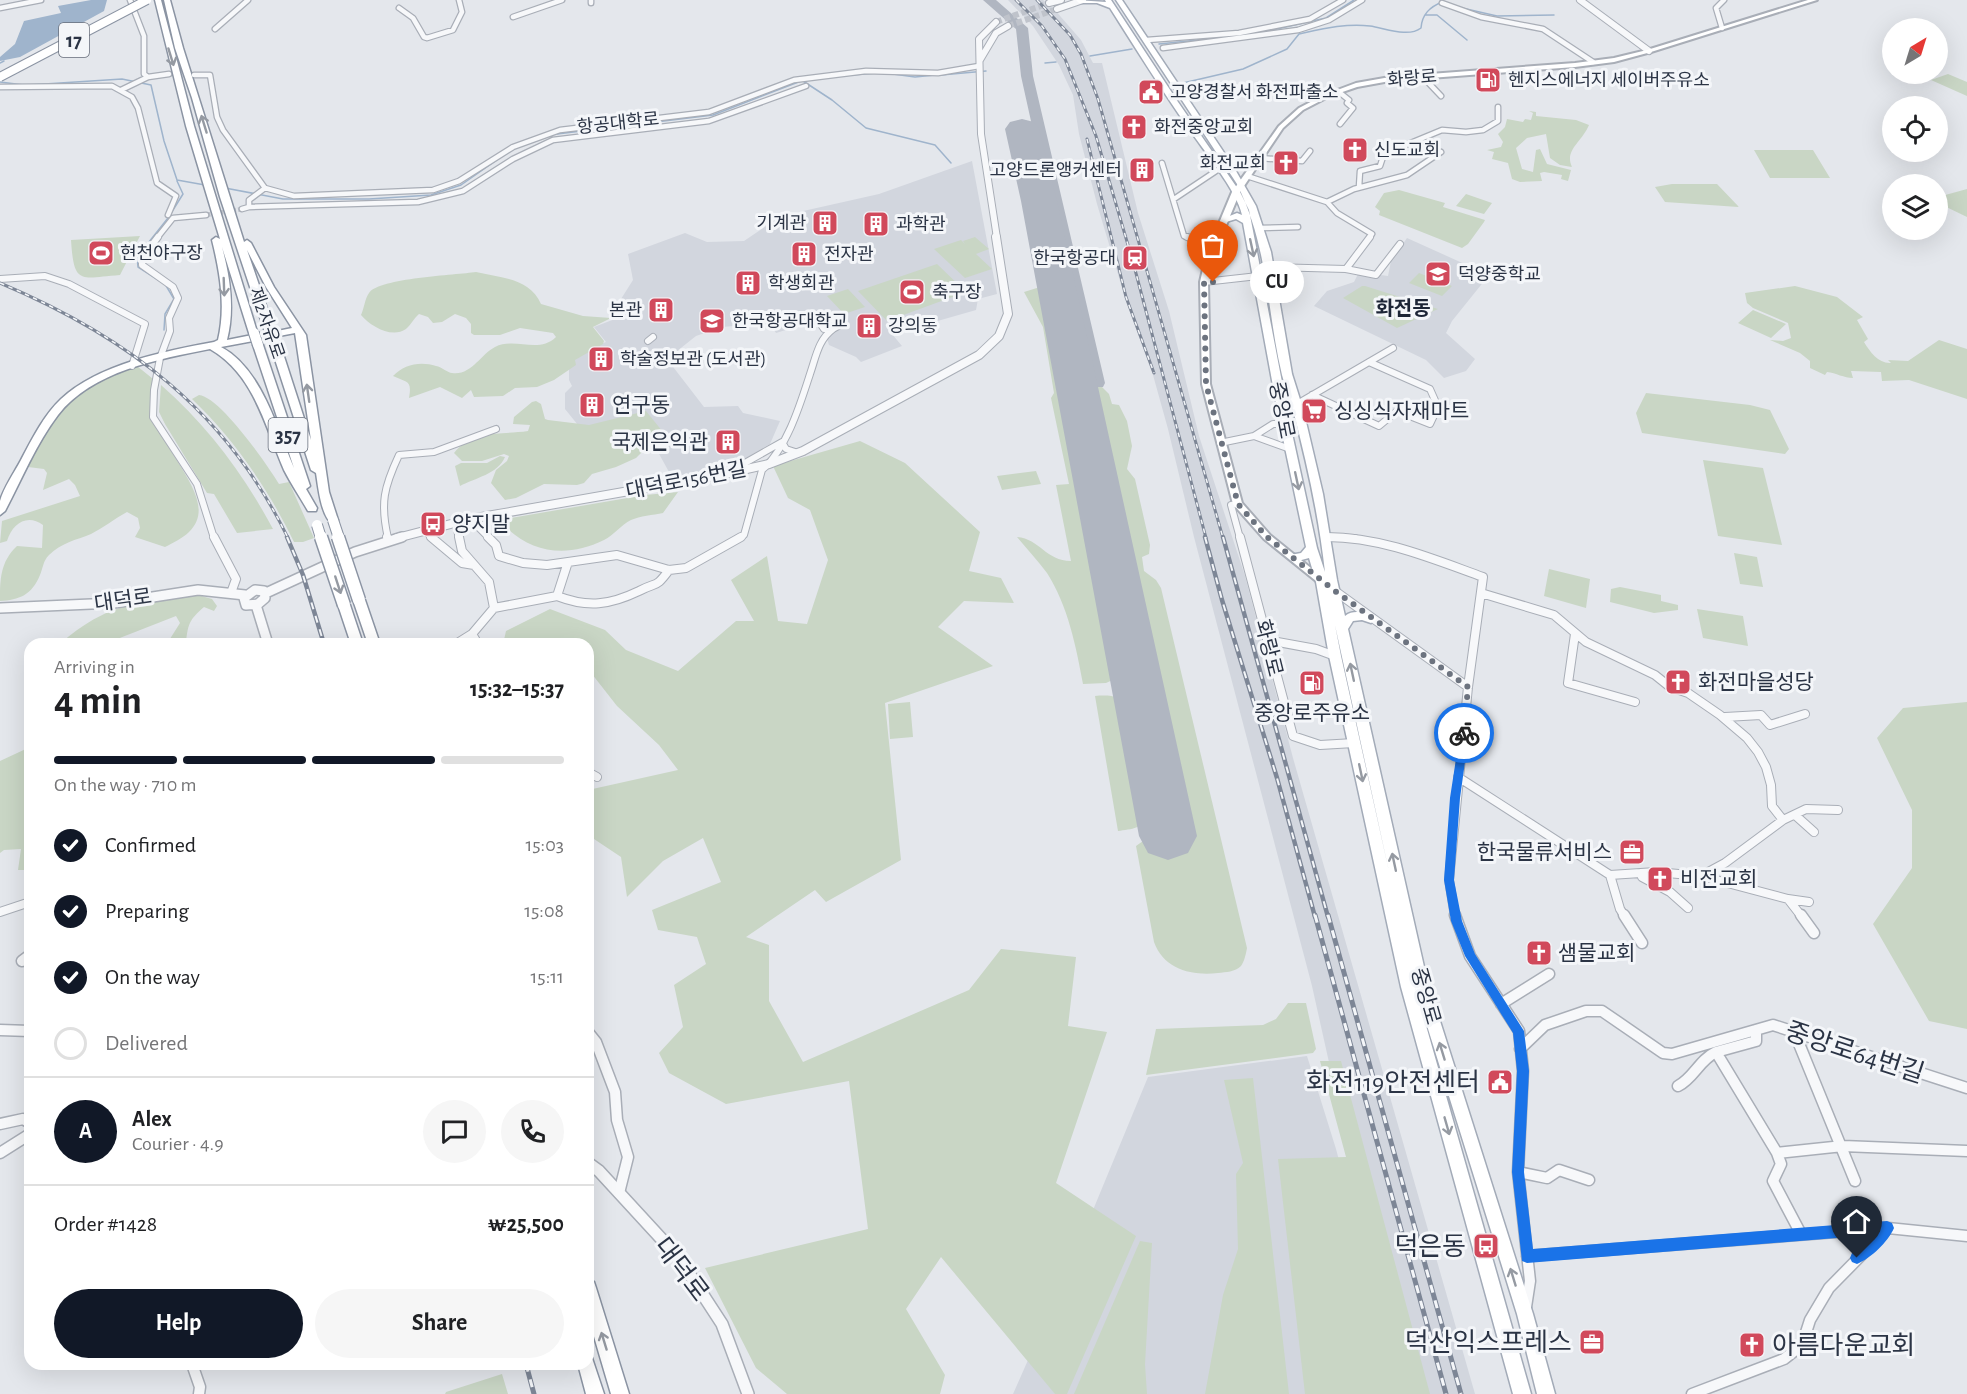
<!DOCTYPE html>
<meta charset="utf-8">
<style>
body{margin:0;font-family:"Alegreya Sans","Noto Sans KR",sans-serif;background:#f6f6f6;color:#202124;height:100vh;display:flex;flex-direction:column;font-size:22px;white-space:nowrap}
*{box-sizing:border-box;margin:0}
p{font-size:20px;color:#757577}
.icon{flex:none;width:33px;height:33px;fill:none;stroke:currentColor;stroke-width:2;stroke-linecap:round;stroke-linejoin:round}
.map{position:relative;flex:1;overflow:hidden}
.panel{position:absolute;left:24px;top:638px;width:570px;height:732px;display:flex;flex-direction:column;background:#fff;border-radius:18px;box-shadow:0 6px 24px #0002}
.panel>*{flex:none}
.needle{width:39px;rotate:38deg}
.buttons{position:absolute;left:1882px;top:18px;display:grid;gap:12px}
.buttons a{display:grid;place-items:center;width:66px;height:66px;border-radius:50%;background:#fff;box-shadow:0 6px 24px #0002;font-size:30px}
.pin{position:absolute;display:grid;place-items:center;width:51px;height:51px;color:#fff;margin:-62px -26px;border-radius:50% 50% 50% 0;rotate:-45deg;box-shadow:0 0 6px #0007}
.pin .icon{rotate:45deg}
.courier{position:absolute;display:grid;place-items:center;width:60px;height:60px;margin:-30px;border:4px solid #1a73e8;border-radius:50%;background:#fff;color:#222;box-shadow:0 2px 8px #0007}
.bubble{position:absolute;height:42px;border-radius:21px;background:#fff;box-shadow:0 6px 24px #0002;font-size:20px;font-weight:700;line-height:42px;text-align:center}
.head em{font-style:normal;font-weight:700}
.head div{display:flex;flex-direction:column-reverse}
.head{display:flex;align-items:center;justify-content:space-between;height:102px;padding:0 30px}
h1{font-size:39px;font-weight:700;line-height:45px}
.bar{display:grid;grid-template-columns:repeat(4,1fr);gap:9px 6px;align-content:center;height:72px;padding:0 30px}
.bar i{height:8px;border-radius:4px;background:#e0e0e0}
.bar .on{background:#111827}
.bar p{grid-column:span 4}
.line{display:flex;align-items:center;gap:15px;padding:0 30px;border-top:2px solid #e0e0e0}
.line div{flex:1}
.round{display:grid;place-items:center;flex:none;width:63px;height:63px;border-radius:32px;background:#f6f6f6}
ol{padding:0 30px;list-style:none}
li{display:flex;align-items:center;gap:18px;height:66px}
li p{margin-inline-start:auto}
li .icon{padding:6px;border-radius:50%;background:#111827;color:#fff;stroke-width:4}
li:last-child{color:#757577}
li i{width:33px;height:33px;border:3px solid #e0e0e0;border-radius:50%}
.action{display:flex;gap:12px;margin-top:auto;padding:12px 30px}
.action a{flex:1;height:69px;border-radius:36px;background:#111827;color:#fff;font-size:24px;font-weight:700;line-height:69px;text-align:center}
.action a+a{background:#f6f6f6;color:#202124}
.map>svg:first-child{display:block}
.built{fill:#d2d6de}
.green{fill:#c9d6c5}
.water{fill:#9fb4cc}
.lines{fill:none;stroke-linecap:round;stroke-linejoin:round}
.stream{stroke:#9fb4cc;stroke-width:1.5}
.taxiway{fill:#b0b6c1;fill-rule:evenodd}
.runway{fill:#b0b6c1;fill-rule:evenodd}
.minor-tunnel{stroke:#bfc3cb;stroke-width:4.5;stroke-dasharray:4.5 2;stroke-linecap:butt}
.tertiary-tunnel{stroke:#bfc3cb;stroke-width:6;stroke-dasharray:6 3;stroke-linecap:butt}
.minor-far3-casing{stroke:#a9aeb7;stroke-width:7}
.minor-far2-casing{stroke:#a9aeb7;stroke-width:8}
.minor-far1-casing{stroke:#a9aeb7;stroke-width:10}
.minor-casing{stroke:#a9aeb7;stroke-width:13}
.tertiary-far3-casing{stroke:#a9aeb7;stroke-width:8}
.tertiary-far2-casing{stroke:#a9aeb7;stroke-width:10}
.tertiary-far1-casing{stroke:#a9aeb7;stroke-width:12}
.tertiary-casing{stroke:#a9aeb7;stroke-width:14}
.secondary-casing{stroke:#a9aeb7;stroke-width:4}
.primary-casing{stroke:#a3abb8;stroke-width:3}
.trunk-casing{stroke:#8b94a3;stroke-width:3}
.minor-far3{stroke:#f7f8fa;stroke-width:4.5}
.minor-far2{stroke:#f7f8fa;stroke-width:6}
.minor-far1{stroke:#f7f8fa;stroke-width:8}
.minor{stroke:#f7f8fa;stroke-width:10}
.tertiary-far3{stroke:#f7f8fa;stroke-width:6}
.tertiary-far2{stroke:#f7f8fa;stroke-width:8}
.tertiary-far1{stroke:#f7f8fa;stroke-width:9}
.tertiary{stroke:#f7f8fa;stroke-width:11}
.secondary{fill:#fff;fill-rule:evenodd}
.primary{fill:#fff;fill-rule:evenodd}
.trunk{fill:#fff;fill-rule:evenodd}
.rail-far2-casing{stroke:#7d8696;stroke-width:3}
.rail-far1-casing{stroke:#7d8696;stroke-width:4.5}
.rail-casing{stroke:#7d8696;stroke-width:5}
.rail-far2{stroke:#f4f6f9;stroke-width:1.5;stroke-dasharray:4.5;stroke-linecap:butt}
.rail-far1{stroke:#f4f6f9;stroke-width:2;stroke-dasharray:7;stroke-linecap:butt}
.rail{stroke:#f4f6f9;stroke-width:3;stroke-dasharray:8;stroke-linecap:butt}
.trunk-bridge-far1-casing{stroke:#8b94a3;stroke-width:12;stroke-linecap:butt}
.trunk-bridge-casing{stroke:#8b94a3;stroke-width:15;stroke-linecap:butt}
.motorway-bridge-casing{stroke:#8b94a3;stroke-width:10;stroke-linecap:butt}
.trunk-bridge-far1{stroke:#fff;stroke-width:10}
.trunk-bridge{stroke:#fff;stroke-width:12}
.motorway-bridge{stroke:#fff;stroke-width:8}
.oneway{stroke:#959aa2}
.route{fill:#1a73e8}
.done{stroke:#6c737f;stroke-width:6;stroke-dasharray:0 10.8}
.labels{text-anchor:middle;stroke-width:6;stroke-linejoin:round;paint-order:stroke}
.far-street-label{font-size:18px;fill:#2b3445;stroke:#f4f6f9}
.far-poi-label{font-size:18px;fill:#2b3445;stroke:#f4f6f9;text-anchor:start}
.shield{fill:#f4f6f9;stroke:#676e7b;stroke-width:1.5}
.shield-label{font-size:20px;font-weight:bold;fill:#2b3445}
.far-quarter-label{font-size:20px;font-weight:bold;fill:#1d2536;stroke:#f4f6f9}
.poi-label{font-size:21px;fill:#2b3445;stroke:#f4f6f9;text-anchor:start}
.street-label{font-size:21px;fill:#2b3445;stroke:#f4f6f9}
.near-street-label{font-size:26px;fill:#2b3445;stroke:#f4f6f9}
.near-poi-label{font-size:26px;fill:#2b3445;stroke:#f4f6f9;text-anchor:end}
</style>
<div class="map">
<svg width="1967" height="1394" viewBox="0 0 1967 1394">
<rect width="100%" height="100%" fill="#e4e7ec"/>
<!-- built -->
<path class="built" d="M1008,0H1043L1054,9L1081,40L1093,63H1102L1138,213L1169,311L1199,436L1245,576L1293,758L1475,1394H1413L1357,1188L1312,986L1194,537L1168,429L1153,375L1126,301L1097,204L1079,134L1073,95L1059,65L1033,26Z
M972,161L997,294L978,299L976,310L892,334L902,346L861,362L856,357L829,345L821,319L776,333L770,323L722,327L696,336L667,359L704,407L738,406L743,413L780,421L770,444L739,462L674,481L637,414L582,430L565,409V393L572,386L569,380V356L606,342L594,327L615,319L621,299L633,280L628,254L685,233L707,242L744,241L781,216L879,194Z
M1407,238L1489,275L1452,321L1446,333L1475,359L1466,371L1444,378L1426,360L1314,306L1327,291L1354,282L1359,272L1388,276L1391,261Z
M1307,1056L1336,1149L1402,1394H1013L1074,1256L1148,1077Z"/>
<!-- green -->
<path class="green" d="M1948,74L1967,82V96L1931,80Z
M1529,111L1536,112V116L1576,120L1589,125C1582,142 1564,150 1572,167L1560,165L1550,158L1546,134L1527,138L1516,148L1522,169L1533,172L1536,150L1540,149L1547,164L1571,170L1568,181L1561,179L1562,175L1544,172L1540,173L1542,181L1520,182L1512,179L1508,163L1492,159L1494,152L1487,150L1501,147L1503,142L1498,134L1505,127L1507,119L1523,122L1525,119L1531,120L1533,113Z
M1754,150H1813L1830,178H1770Z
M1672,184H1717L1739,207L1665,202L1655,187Z
M1967,189V217L1938,203V197Z
M1399,190L1445,203L1443,207L1485,220L1484,222L1468,244L1462,248L1379,215L1380,211L1375,207L1384,193Z
M1466,194L1492,203L1484,214L1456,206Z
M140,236L120,275C80,278 74,286 71,240Z
M975,237L989,249L976,254L992,269L965,278L934,249L961,240L965,244L963,241Z
M937,264L966,292L887,321L858,291Z
M476,272C501,278 530,278 541,304L583,316L611,318L593,327L604,341L603,344L575,360L576,365L554,380L537,387L515,388L503,396L474,397L471,390L462,398L440,387L409,398C412,380 408,383 393,376C404,364 421,361 436,366C442,367 448,373 452,373C471,376 481,354 495,347C515,337 539,354 556,337L553,333L520,328L500,335H474L471,333V324L466,318L455,314L442,322L433,323L428,317L419,314C414,318 411,325 406,329C392,339 370,326 361,315C364,309 365,298 369,293C379,278 456,275 476,272Z
M1419,273L1452,286L1442,296L1409,283Z
M1362,286H1365L1438,309L1397,328L1343,298Z
M1795,286L1837,297L1863,317L1857,320L1868,339L1864,342C1870,352 1879,364 1891,363L1888,360L1908,361L1939,340L1967,349V399L1909,380L1882,381L1881,372L1851,371L1853,378C1844,378 1836,373 1827,372L1825,375L1810,368V361L1800,353L1770,340L1783,341L1791,338L1788,323L1753,308L1747,303L1745,293Z
M1040,287H1047L1121,668L1117,678L1106,683L1083,684C1076,646 1068,606 1047,573C1038,561 1027,549 1017,537C1040,539 1046,561 1071,561L1056,485L1069,484L1051,398L1054,393L1043,327L1024,292Z
M848,289L865,307L844,314L827,296Z
M1753,310L1786,324L1771,338L1738,323Z
M137,366L158,383C135,439 228,494 189,532C183,538 173,543 165,547L135,537L140,528L138,518L127,512C114,519 103,528 91,534C76,540 61,543 49,555C43,561 43,568 40,575C32,595 19,600 0,601C0,580 0,562 17,546L42,548L43,525C27,513 12,524 7,541L0,543L2,521L80,496L75,485L69,479L43,490L47,473L44,469L28,467C56,408 74,387 137,366Z
M1082,380H1091L1092,386H1101L1109,394L1112,404L1119,405L1127,421L1132,446L1127,469L1135,479L1150,545L1149,554L1142,557L1144,571L1156,580L1161,588L1247,948C1246,954 1244,962 1241,966C1235,972 1226,972 1218,973C1193,976 1164,970 1154,942L1136,846L1143,841L1180,839Z
M161,385C208,426 244,475 273,529L237,533L214,494L207,493L165,424L159,412Z
M1646,393L1750,405L1770,410L1789,449L1785,454L1642,433L1636,413Z
M199,395C220,397 267,464 279,484L289,482L314,538L303,542H294C269,490 234,439 192,399Z
M536,401L541,404L545,419L548,420L589,425L646,411L667,437L648,446L636,458L616,467L592,474L584,483L577,485L544,484L516,498L505,500L491,483L496,470L507,461L509,456L504,454L482,461H462L454,453C473,429 502,435 528,431L530,425L513,424L514,417L532,402Z
M860,441L905,463L980,532L969,571L1001,578L1014,603L964,601L938,627L993,666L885,703L901,860L826,902L815,890L746,937L769,945V1001L803,1062L969,990L1001,949L1076,957L1068,1026L1107,1032L1056,1183L1136,1236L1067,1394H1055L941,1257L906,1309L945,1375L940,1394H787L756,1368L705,1268L868,1229L849,1081L726,1104L669,1073L659,1053L683,1027L674,985L706,964L697,937L658,930L652,910L721,882L703,838L663,861L627,897L621,857L588,835V790L678,770L659,745L617,706L588,669V644H503L506,631L550,609L605,630L626,650L678,671L736,621H754L731,580L767,556L778,621L807,624L828,560L810,510L788,498L773,466Z
M500,456L505,457C498,474 475,478 460,486L455,466L461,463H487Z
M1703,460L1763,468L1782,545L1718,536Z
M1036,471L1041,484L1002,490L997,476Z
M678,492L663,513C653,515 640,516 631,520C621,525 614,535 604,540C565,559 528,553 499,520L645,495Z
M1734,553L1757,557L1763,587L1740,584Z
M1549,569L1590,579L1586,608L1544,596Z
M1620,587L1661,595V601L1678,605V610L1654,613L1610,602L1611,589Z
M198,595L212,599L217,606L214,611L204,607C189,620 188,624 186,643H164L168,642L180,623L176,616L107,643L60,644C108,602 139,602 198,595Z
M1697,609L1743,616L1748,646L1703,638Z
M1095,696C1109,695 1121,695 1129,708L1148,813C1145,829 1131,829 1118,831Z
M910,702L913,737L890,739L888,704Z
M1967,702V1029L1929,1021L1873,924L1912,868V810L1877,738L1903,708Z
M30,747V870H18L21,849L4,850L0,853V761Z
M1288,1003H1306L1316,1049L1313,1053L1146,1075L1156,1029L1263,1025L1276,1019Z
M1320,1061H1341L1430,1394H1305L1278,1159L1346,1157Z
M1253,1078L1289,1394H1205L1223,1295L1238,1249L1236,1174L1243,1163L1224,1080Z
M1140,1241L1152,1243L1145,1364L1147,1394H1074Z
M502,1374L508,1394H445L446,1392Z"/>
<!-- water -->
<path class="water" d="M91,0H107L104,11L20,57L0,61V57L15,44L24,21L61,13L58,6Z"/>
<g class="lines">
<!-- stream -->
<path class="stream" d="M1462,8L1497,16L1554,15
M1425,15H1437L1467,40
M1259,33L1326,18L1354,0
M1159,44L1227,37
M1090,56L1132,49
M0,63L4,61
M1045,63L1056,62
M893,74L915,77L935,75
M941,75L986,71
M840,76L876,73
M803,81L832,100L866,128L935,145L951,163
M0,82L24,85
M1183,83L1243,69L1287,49L1299,34C1322,29 1346,23 1370,26C1385,28 1408,38 1421,28C1422,14 1430,7 1442,2
M29,85L122,79L151,85L164,141L177,180L205,185
M557,134L713,115L801,81
M225,188L283,199H369L431,195L461,185L504,155
M160,281L138,267L137,257L168,218L183,194L177,181
M164,330L165,314L174,299L165,284"/>
<!-- taxiway -->
<path class="taxiway" d="M983,0H996L1028,28L1033,76L1105,383L1103,387H1091L1087,377C1079,381 1080,387 1069,384L1067,380L1072,371L1085,365L1021,76L1016,29Z"/>
<!-- runway -->
<path class="runway" d="M1022,119L1034,122L1039,129L1057,201L1197,836L1188,853L1168,860L1148,853L1139,836L1021,201L1005,129L1010,122Z"/>
<!-- minor-tunnel -->
<path class="minor-tunnel" d="M206,215L242,209"/>
<!-- tertiary-tunnel -->
<path class="tertiary-tunnel" d="M996,22L1049,3
M1008,26L1057,9"/>
<!-- minor-far3 casing -->
<g class="minor-far3-casing">
<path id="minor-far3" d="M130,0L144,36V74L148,77
M591,0V3
M1442,3L1481,17L1543,29L1593,62
M0,8L41,0
M399,8L413,18L424,37L427,38L453,30L462,12L459,0
M513,17L562,0
M1722,28L1716,8L1724,0
M215,29L248,0
M1147,40L1239,33L1310,19L1343,0
M1163,48L1298,30L1329,20L1362,0
M194,75H210L217,117L223,130L265,188L249,200V207L242,209
M1422,76L1441,96
M0,87L112,86L132,97L138,108L157,183L176,196L168,215
M121,90L148,77L169,74
M1339,92L1349,100L1347,103L1353,108L1340,124
M1259,158L1302,161L1310,151
M1162,163L1184,236L1192,238
M1247,176L1327,202L1337,213L1372,234L1369,238
M1359,187L1360,171L1380,166L1384,154L1442,130L1466,132L1483,130L1498,121V107
M265,188L294,196L433,190L459,181L513,147L560,130L709,112L794,80L866,71L938,73L979,66
M1174,199L1219,169
M1327,202L1354,189L1407,175L1441,152
M249,207L418,202L463,191L513,159L553,140L709,121L806,86
M1259,228L1298,227
M157,238L173,218L206,215"/>
</g>
<!-- minor-far2 casing -->
<g class="minor-far2-casing">
<path id="minor-far2" d="M158,237L142,258V265L173,287L178,298L169,318L170,331L160,358L154,390L153,417L197,484L214,538
M1187,237L1215,245
M1268,267L1346,269L1376,275L1400,244
M1346,269L1370,237
M0,279L45,276L69,284L145,324L132,366
M1204,282L1258,276
M826,318L840,321V325L833,329H824L820,323Z
M648,341L653,337
M1312,395L1379,426L1397,411L1430,424L1438,407L1430,389L1369,362
M1297,404L1393,348
M1254,436L1290,449
M1220,443L1254,436L1273,424H1285
M729,472L782,442L786,449L798,453
M1238,504L1231,505L1240,538
M470,519L489,538
M455,522L459,538
M423,530L433,538
M1327,537L1355,538
M388,538C380,503 384,487 399,455L434,452L496,429
M738,538L744,535L762,470C787,448 800,405 810,374C816,357 818,340 833,329"/>
</g>
<!-- minor-far1 casing -->
<g class="minor-far1-casing">
<path id="minor-far1" d="M214,537L236,579L231,593
M387,537L388,540
M431,537L462,563L474,565
M459,537L462,551L489,582L494,608L557,596
M488,537L496,545L499,556L523,563L547,565L617,555L669,570L686,568L741,537
M1240,537L1293,736L1320,745L1354,743
M1327,537C1381,537 1433,559 1483,577L1468,687L1449,880L1455,917
M1335,591L1468,687
M557,596C588,608 610,605 639,591C658,581 655,589 669,570
M557,596L568,562
M1575,634L1568,683L1635,702
M1267,640L1316,649L1335,656
M456,644L472,634
M478,644L472,634L494,608
M1725,717L1761,715L1770,725L1805,714
M588,772L597,777
M1458,777L1610,875L1656,872L1701,876L1725,863L1783,820L1772,806L1771,785L1766,767L1758,752L1747,738L1720,715L1688,693L1670,687L1655,675L1586,642L1554,615L1481,593
M1795,815L1814,832
M1783,820L1806,809L1838,810
M1641,873L1642,877L1670,892L1688,908
M1610,875L1620,909L1625,917
M1701,876L1788,899L1802,917
M1788,899L1809,902
M0,912L30,902"/>
</g>
<!-- minor casing -->
<g class="minor-casing">
<path id="minor" d="M1455,915L1470,956L1519,1031L1523,1071L1518,1172L1530,1281L1526,1307
M1624,915L1642,943
M1801,915L1814,933
M22,961L30,955
M1501,1004L1549,974
M0,1030L30,1031
M1756,1030V1041L1716,1052L1777,1153L1781,1164L1773,1181L1801,1234
M588,1032L596,1042L615,1092L617,1120L628,1157L619,1193
M1795,1034L1855,1181
M1520,1049L1545,1025L1586,1011H1602L1663,1053L1672,1054L1773,1025L1967,1088
M1678,1086C1694,1078 1699,1060 1716,1052
M0,1124L23,1119L30,1123
M0,1153L30,1134
M1777,1153L1843,1146L1967,1151
M1518,1172L1547,1178L1559,1170L1589,1180
M1527,1256L1888,1228L1967,1236
M192,1364L200,1387L199,1394
M1692,1394L1784,1359L1802,1345L1810,1320L1829,1288L1888,1228"/>
</g>
<!-- tertiary-far3 casing -->
<g class="tertiary-far3-casing">
<path id="tertiary-far3" d="M1580,0L1649,51
M1049,3L1061,0
M1057,9L1083,0
M996,22L979,39L981,134L997,238
M980,60L996,33L1008,26"/>
</g>
<!-- tertiary-far2 casing -->
<g class="tertiary-far2-casing">
<path id="tertiary-far2" d="M397,538L470,519L720,475L769,464L803,451L979,355L999,336L1008,314L996,237"/>
</g>
<!-- tertiary-far1 casing -->
<g class="tertiary-far1-casing">
<path id="tertiary-far1" d="M255,590L264,591L265,598L258,604L246,605L244,598Z
M266,593L355,552L402,537
M256,605L268,644
M0,608L114,603L198,590L245,595"/>
</g>
<!-- tertiary casing -->
<g class="tertiary-casing">
<path id="tertiary" d="M588,1163L599,1171L679,1258L722,1324L748,1394"/>
</g>
<!-- secondary casing -->
<g class="secondary-casing">
<path id="secondary" d="M1808,0H1817L1651,52L1614,62L1575,67L1390,81L1357,87L1328,97L1303,110L1283,128L1240,192L1215,252L1208,282L1210,384L1242,503L1270,535L1327,581L1329,583L1327,585H1321L1264,539L1233,504L1202,384L1200,282L1207,252L1232,192L1279,126L1299,108L1324,95L1356,83L1390,77L1575,63L1614,58L1647,50Z"/>
</g>
<!-- primary casing -->
<g class="primary-casing">
<path id="primary" d="M1076,0L1106,2L1105,0H1111L1178,102L1240,192L1249,210L1290,424L1317,548L1325,572C1319,517 1307,463 1293,410C1290,398 1285,387 1282,375C1266,307 1269,249 1237,184L1116,0H1122L1227,157L1242,162L1257,159L1261,161L1241,167L1232,164L1256,206L1271,252L1292,374L1303,409L1323,494L1337,580L1345,616C1354,609 1365,613 1375,616L1377,619L1371,623L1362,620L1353,621L1348,629L1427,980L1533,1314L1555,1394H1537L1517,1314L1415,987L1531,1394H1513L1401,987L1329,656L1316,582L1309,558L1294,562L1289,558L1290,555L1301,553L1306,547L1280,424L1243,223L1236,219L1226,222L1222,219L1237,213L1242,215C1237,191 1204,151 1189,129C1161,89 1136,49 1110,8L1097,3H1079ZM1335,625L1390,876L1341,656Z"/>
</g>
<!-- trunk casing -->
<g class="trunk-casing">
<path id="trunk" d="M155,0H161L194,126L258,335L292,328L266,287L247,250L274,329L269,332L264,329L220,197L192,98L175,48L164,0H170L183,48L244,242L247,240L251,243L274,287L306,335L329,492L338,520L337,523L333,524C321,518 318,485 316,473L311,470L269,341L274,338L279,341L311,440L295,333L221,347C261,368 277,428 294,468L253,345L258,342L263,345L310,486L306,489L317,508L316,511H308C300,497 291,484 284,470C265,426 254,374 210,349C159,359 92,371 58,415C36,444 22,479 5,511L0,515C0,511 0,505 0,501C4,487 14,473 21,460C32,439 44,415 61,399C99,364 165,351 214,342L218,340C226,307 220,272 212,240L216,237L220,239L186,126ZM222,247L249,333L252,335L227,340C235,309 230,277 222,247Z
M359,596L365,600L380,644H368L353,600Z
M344,601L350,605L363,644H351L338,605Z
M588,1280L594,1282L596,1288L629,1394H611L588,1316Z
M588,1356L592,1358L604,1394H586L578,1364H588Z"/>
</g>
<!-- minor-far3 -->
<use href="#minor-far3" class="minor-far3"/>
<!-- minor-far2 -->
<use href="#minor-far2" class="minor-far2"/>
<!-- minor-far1 -->
<use href="#minor-far1" class="minor-far1"/>
<!-- minor -->
<use href="#minor" class="minor"/>
<!-- tertiary-far3 -->
<use href="#tertiary-far3" class="tertiary-far3"/>
<!-- tertiary-far2 -->
<use href="#tertiary-far2" class="tertiary-far2"/>
<!-- tertiary-far1 -->
<use href="#tertiary-far1" class="tertiary-far1"/>
<!-- tertiary -->
<use href="#tertiary" class="tertiary"/>
<!-- secondary -->
<use href="#secondary" class="secondary"/>
<!-- primary -->
<use href="#primary" class="primary"/>
<!-- trunk -->
<use href="#trunk" class="trunk"/>
<!-- rail-far2 casing -->
<g class="rail-far2-casing">
<path id="rail-far2" d="M1016,0L1042,26L1065,59L1096,136L1133,262L1206,538
M1037,0L1070,35L1081,54L1098,99L1223,538
M1087,139L1126,297L1154,373
M0,283C128,337 226,411 288,538"/>
</g>
<!-- rail-far1 casing -->
<g class="rail-far1-casing">
<path id="rail-far1" d="M287,537L303,575L324,644
M1205,537L1222,600L1277,778L1315,917
M1223,537L1328,917"/>
</g>
<!-- rail casing -->
<g class="rail-casing">
<path id="rail" d="M1315,915L1446,1394
M1328,915L1461,1394
M526,1364L534,1394"/>
</g>
<!-- rail-far2 -->
<use href="#rail-far2" class="rail-far2"/>
<!-- rail-far1 -->
<use href="#rail-far1" class="rail-far1"/>
<!-- rail -->
<use href="#rail" class="rail"/>
<!-- trunk-bridge-far1 casing -->
<g class="trunk-bridge-far1-casing">
<path id="trunk-bridge-far1" d="M269,329L274,341
M254,333L258,345
M333,520L339,538
M317,525L321,538"/>
</g>
<!-- trunk-bridge casing -->
<g class="trunk-bridge-casing">
<path id="trunk-bridge" d="M321,537L344,605
M338,537L359,600"/>
</g>
<!-- motorway-bridge casing -->
<g class="motorway-bridge-casing">
<path id="motorway-bridge" d="M0,77L147,0"/>
</g>
<!-- trunk-bridge-far1 -->
<use href="#trunk-bridge-far1" class="trunk-bridge-far1"/>
<!-- trunk-bridge -->
<use href="#trunk-bridge" class="trunk-bridge"/>
<!-- motorway-bridge -->
<use href="#motorway-bridge" class="motorway-bridge"/>
</g>
<!-- one-way arrows -->
<defs><path id="oneway-shaft" d="M-6 0H5M1.5-3L5.5 0L1.5 3" fill="none" stroke-width="1.6" stroke-linecap="round" stroke-linejoin="round" transform="scale(1.5)"/></defs>
<g class="oneway">
<use href="#oneway-shaft" transform="translate(171 57) rotate(73)"/>
<use href="#oneway-shaft" transform="translate(204 124) rotate(-107)"/>
<use href="#oneway-shaft" transform="translate(1252 248) rotate(78)"/>
<use href="#oneway-shaft" transform="translate(224 287) rotate(88)"/>
<use href="#oneway-shaft" transform="translate(308 393) rotate(-98)"/>
<use href="#oneway-shaft" transform="translate(1297 481) rotate(78)"/>
<use href="#oneway-shaft" transform="translate(338 585) rotate(72)"/>
<use href="#oneway-shaft" transform="translate(1352 672) rotate(-102)"/>
<use href="#oneway-shaft" transform="translate(1361 773) rotate(78)"/>
<use href="#oneway-shaft" transform="translate(1394 862) rotate(-102)"/>
<use href="#oneway-shaft" transform="translate(1442 1051) rotate(-107)"/>
<use href="#oneway-shaft" transform="translate(1447 1126) rotate(74)"/>
<use href="#oneway-shaft" transform="translate(1513 1277) rotate(-107)"/>
<use href="#oneway-shaft" transform="translate(604 1341) rotate(-107)"/>
</g>
<!-- route -->
<path class="route" d="M1464,729L1469,733L1460,798L1454,880L1462,921L1475,954L1524,1031L1529,1071L1524,1172L1533,1249L1887,1221L1892,1223L1894,1228C1888,1242 1871,1258 1857,1264L1852,1262L1850,1258L1852,1253L1873,1235L1527,1263L1522,1261L1512,1172L1517,1071L1513,1033L1465,956L1451,921L1444,880L1450,798L1460,733Z"/>
<g class="lines">
<!-- done -->
<path class="done" d="M1213,282H1204L1206,384L1238,504L1267,537L1335,591L1468,687L1464,733"/>
</g>
<!-- icons -->
<defs>
<g id="fuel-square" transform="scale(1.35)"><rect x="-9" y="-9" width="18" height="18" rx="4" fill="#d1495b" stroke="#f4f6f9"/><path d="M-5.5-6h7V0h2V4h1.3V-2.5L3-4.5l.8-.8L6-3V5H2.5V1h-1V6h-7ZM-4.2-4.7v3.2H.2V-4.7Z" fill="#fff"/></g>
<g id="civic-square" transform="scale(1.35)"><rect x="-9" y="-9" width="18" height="18" rx="4" fill="#d1495b" stroke="#f4f6f9"/><path d="M-.6-6.5H3V-4.5H.6V-3L4-1V1h2V6H-6V1h2V-1L-.6-3ZM-1.2 2.5V6h2.4V2.5Z" fill="#fff"/></g>
<g id="church-square" transform="scale(1.35)"><rect x="-9" y="-9" width="18" height="18" rx="4" fill="#d1495b" stroke="#f4f6f9"/><path d="M-1.2-6h2.4v3.5h3.3v2.4h-3.3V6h-2.4V-.1h-3.3v-2.4h3.3Z" fill="#fff"/></g>
<g id="building-square" transform="scale(1.35)"><rect x="-9" y="-9" width="18" height="18" rx="4" fill="#d1495b" stroke="#f4f6f9"/><path d="M-4-6H4V6H1V3H-1V6H-4ZM-2.5-4.3h1.7v1.8h-1.7ZM.8-4.3h1.7v1.8H.8ZM-2.5-1h1.7V.8h-1.7ZM.8-1h1.7V.8H.8Z" fill="#fff"/></g>
<g id="stadium-square" transform="scale(1.35)"><rect x="-9" y="-9" width="18" height="18" rx="4" fill="#d1495b" stroke="#f4f6f9"/><path d="M0-5a6.5 5 0 1 0 0 10a6.5 5 0 1 0 0-10ZM-3.5-1.8h7v3.6h-7Z" fill="#fff"/></g>
<g id="station-square" transform="scale(1.35)"><rect x="-9" y="-9" width="18" height="18" rx="4" fill="#d1495b" stroke="#f4f6f9"/><path d="M-3-6H3Q5-6 5-4V2Q5 4 3 4L4.5 6H3L1.5 4h-3L-3 6H-4.5L-3 4Q-5 4-5 2V-4Q-5-6-3-6ZM-3.5-4v3h7v-3ZM-3.5 1v1.5H-2V1ZM2 1v1.5H3.5V1Z" fill="#fff"/></g>
<g id="school-square" transform="scale(1.35)"><rect x="-9" y="-9" width="18" height="18" rx="4" fill="#d1495b" stroke="#f4f6f9"/><path d="M0-5L7-2L0 1L-7-2ZM-4 1L0 2.5L4 1V4Q0 6-4 4Z" fill="#fff"/></g>
<g id="university-square" transform="scale(1.35)"><rect x="-9" y="-9" width="18" height="18" rx="4" fill="#d1495b" stroke="#f4f6f9"/><path d="M0-5L7-2L0 1L-7-2ZM-4 1L0 2.5L4 1V4Q0 6-4 4Z" fill="#fff"/></g>
<g id="supermarket-square" transform="scale(1.35)"><rect x="-9" y="-9" width="18" height="18" rx="4" fill="#d1495b" stroke="#f4f6f9"/><path d="M-6-5.5h2.5l.6 2H6L4.5 2H-2.5L-4.4-4H-6ZM-1.5 3.2a1.3 1.3 0 1 0 .1 0ZM3 3.2a1.3 1.3 0 1 0 .1 0Z" fill="#fff"/></g>
<g id="bus-square" transform="scale(1.35)"><rect x="-9" y="-9" width="18" height="18" rx="4" fill="#d1495b" stroke="#f4f6f9"/><path d="M-5-6H5V4H4V6H2V4H-2V6H-4V4H-5ZM-3.5-4V0h7V-4ZM-3.5 1.2v1.5H-2V1.2ZM2 1.2v1.5H3.5V1.2Z" fill="#fff"/></g>
<g id="office-square" transform="scale(1.35)"><rect x="-9" y="-9" width="18" height="18" rx="4" fill="#d1495b" stroke="#f4f6f9"/><path d="M-6-3h4V-5.5h4V-3h4V5H-6ZM-1-4.5V-3h2v-1.5ZM-6 0V1H6V0Z" fill="#fff"/></g>
</defs>
<g fill-rule="evenodd">
<use href="#fuel-square" x="1488" y="80"/>
<use href="#civic-square" x="1151" y="92"/>
<use href="#church-square" x="1134" y="127"/>
<use href="#church-square" x="1355" y="150"/>
<use href="#church-square" x="1286" y="163"/>
<use href="#building-square" x="1142" y="170"/>
<use href="#building-square" x="825" y="223"/>
<use href="#building-square" x="876" y="224"/>
<use href="#stadium-square" x="101" y="253"/>
<use href="#building-square" x="804" y="254"/>
<use href="#station-square" x="1135" y="258"/>
<use href="#school-square" x="1438" y="274"/>
<use href="#building-square" x="748" y="283"/>
<use href="#stadium-square" x="912" y="292"/>
<use href="#building-square" x="661" y="310"/>
<use href="#university-square" x="712" y="321"/>
<use href="#building-square" x="869" y="326"/>
<use href="#building-square" x="601" y="359"/>
<use href="#building-square" x="592" y="405"/>
<use href="#supermarket-square" x="1314" y="411"/>
<use href="#building-square" x="728" y="442"/>
<use href="#bus-square" x="433" y="524"/>
<use href="#church-square" x="1678" y="682"/>
<use href="#fuel-square" x="1312" y="683"/>
<use href="#office-square" x="1632" y="852"/>
<use href="#church-square" x="1660" y="879"/>
<use href="#church-square" x="1539" y="953"/>
<use href="#civic-square" x="1500" y="1082"/>
<use href="#bus-square" x="1486" y="1246"/>
<use href="#office-square" x="1592" y="1342"/>
<use href="#church-square" x="1752" y="1345"/>
</g>
<g class="labels">
<!-- far-street labels -->
<g class="far-street-label">
<text transform="translate(1412 78) rotate(-5)" y="6">화랑로</text>
<text transform="translate(618 123) rotate(-6)" y="6">항공대학로</text>
<text transform="translate(267 323) rotate(71)" y="6">제2자유로</text>
</g>
<!-- far-poi labels -->
<g class="far-poi-label">
<text x="1508" y="86">헨지스에너지 세이버주유소</text>
<text x="1170" y="98">고양경찰서 화전파출소</text>
<text x="1154" y="133">화전중앙교회</text>
<text x="1374" y="156">신도교회</text>
<text x="1266" y="169" text-anchor="end">화전교회</text>
<text x="1122" y="176" text-anchor="end">고양드론앵커센터</text>
<text x="806" y="229" text-anchor="end">기계관</text>
<text x="896" y="230">과학관</text>
<text x="120" y="259">현천야구장</text>
<text x="824" y="260">전자관</text>
<text x="1116" y="264" text-anchor="end">한국항공대</text>
<text x="1458" y="280">덕양중학교</text>
<text x="768" y="289">학생회관</text>
<text x="932" y="298">축구장</text>
<text x="642" y="316" text-anchor="end">본관</text>
<text x="732" y="327">한국항공대학교</text>
<text x="888" y="332">강의동</text>
<text x="620" y="365">학술정보관 (도서관)</text>
</g>
<!-- shield labels -->
<g class="shield">
<rect x="59" y="23" width="30" height="34" rx="4.5"/>
<rect x="268.5" y="418" width="39" height="34" rx="4.5"/>
</g>
<g class="shield-label">
<text x="74" y="47">17</text>
<text x="288" y="442">357</text>
</g>
<!-- far-quarter labels -->
<g class="far-quarter-label">
<text x="1403" y="315">화전동</text>
</g>
<!-- poi labels -->
<g class="poi-label">
<text x="612" y="412">연구동</text>
<text x="1334" y="418">싱싱식자재마트</text>
<text x="708" y="449" text-anchor="end">국제은익관</text>
<text x="452" y="531">양지말</text>
<text x="1698" y="689">화전마을성당</text>
<text x="1312" y="720" text-anchor="middle">중앙로주유소</text>
<text x="1612" y="859" text-anchor="end">한국물류서비스</text>
<text x="1680" y="886">비전교회</text>
<text x="1558" y="960">샘물교회</text>
</g>
<!-- street labels -->
<g class="street-label">
<text transform="translate(1282 410) rotate(79)" y="7">중앙로</text>
<text transform="translate(686 480) rotate(-11)" y="7">대덕로156번길</text>
<text transform="translate(123 600) rotate(-8)" y="7">대덕로</text>
<text transform="translate(1269 648) rotate(76)" y="7">화랑로</text>
<text transform="translate(1426 996) rotate(74)" y="7">중앙로</text>
</g>
<!-- near-street labels -->
<g class="near-street-label">
<text transform="translate(1855 1052) rotate(18)" y="9">중앙로64번길</text>
<text transform="translate(682 1269) rotate(53)" y="9">대덕로</text>
</g>
<!-- near-poi labels -->
<g class="near-poi-label">
<text x="1480" y="1091">화전119안전센터</text>
<text x="1466" y="1255">덕은동</text>
<text x="1572" y="1351">덕산익스프레스</text>
<text x="1772" y="1354" text-anchor="start">아름다운교회</text>
</g>
</g>
</svg>
<div class="buttons">
<a><svg class="needle" viewBox="-14 -14 28 28"><path d="M0-13l5 13h-10z" fill="#e53935"/><path d="M0 13l5-13h-10z" fill="#757577"/></svg></a>
<a><svg class="icon" aria-label="locate" viewBox="0 0 24 24"><circle cx="12" cy="12" r="6"/><path d="M12 2v4M12 18v4M2 12h4M18 12h4"/></svg></a>
<a><svg class="icon" aria-label="layers" viewBox="0 0 24 24"><path d="M12 4l9 5-9 5-9-5zM3 14l9 5 9-5"/></svg></a>
</div>
<div class="pin" style="left:1213px;top:282px;background:#ea580c"><svg class="icon" aria-label="bag" viewBox="0 0 24 24"><path d="M5 8h14l-1 12H6zM9 8a3 3 0 0 1 6 0"/></svg></div>
<div class="pin" style="left:1857px;top:1258px;background:#1f2937"><svg class="icon" aria-label="home" viewBox="0 0 24 24"><path d="M3 11l9-7 9 7M6 9v11h12V9"/></svg></div>
<div class="courier" style="left:1464px;top:733px"><svg class="icon" aria-label="bike" viewBox="0 0 24 24"><circle cx="6" cy="16" r="4"/><circle cx="18" cy="16" r="4"/><path d="M6 16l4-8h5l3 8M10 8l3 8H6M13 5h3"/></svg></div>
<div class="bubble" style="left:1250px;top:261px;width:54px">CU</div>
<section class="panel">
<div class="head"><div><h1>4 min</h1><p>Arriving in</p></div><em>15:32–15:37</em></div>
<div class="bar"><i class="on"></i><i class="on"></i><i class="on"></i><i></i><p>On the way · 710 m</p></div>
<ol>
<li><svg class="icon" aria-label="check" viewBox="0 0 24 24"><path d="M5 12l5 5 9-10"/></svg>Confirmed<p>15:03</p></li>
<li><svg class="icon" aria-label="check" viewBox="0 0 24 24"><path d="M5 12l5 5 9-10"/></svg>Preparing<p>15:08</p></li>
<li><svg class="icon" aria-label="check" viewBox="0 0 24 24"><path d="M5 12l5 5 9-10"/></svg>On the way<p>15:11</p></li>
<li><i></i>Delivered</li>
</ol>
<div class="line" style="height:108px"><b class="round" style="background:#111827;color:#fff">A</b><div><b>Alex</b><p>Courier · 4.9</p></div><a class="round"><svg class="icon" aria-label="chat" viewBox="0 0 24 24"><path d="M4 5h16v11H9l-5 4z"/></svg></a><a class="round"><svg class="icon" aria-label="phone" viewBox="0 0 24 24"><path d="M5 4h4l2 5-3 2q2 4 5 5l2-3 5 2v4C11 20 4 13 5 4z"/></svg></a></div>
<div class="line" style="height:78px"><div>Order #1428</div><b>₩25,500</b></div>
<div class="action"><a>Help</a><a>Share</a></div>
</section>
</div>
